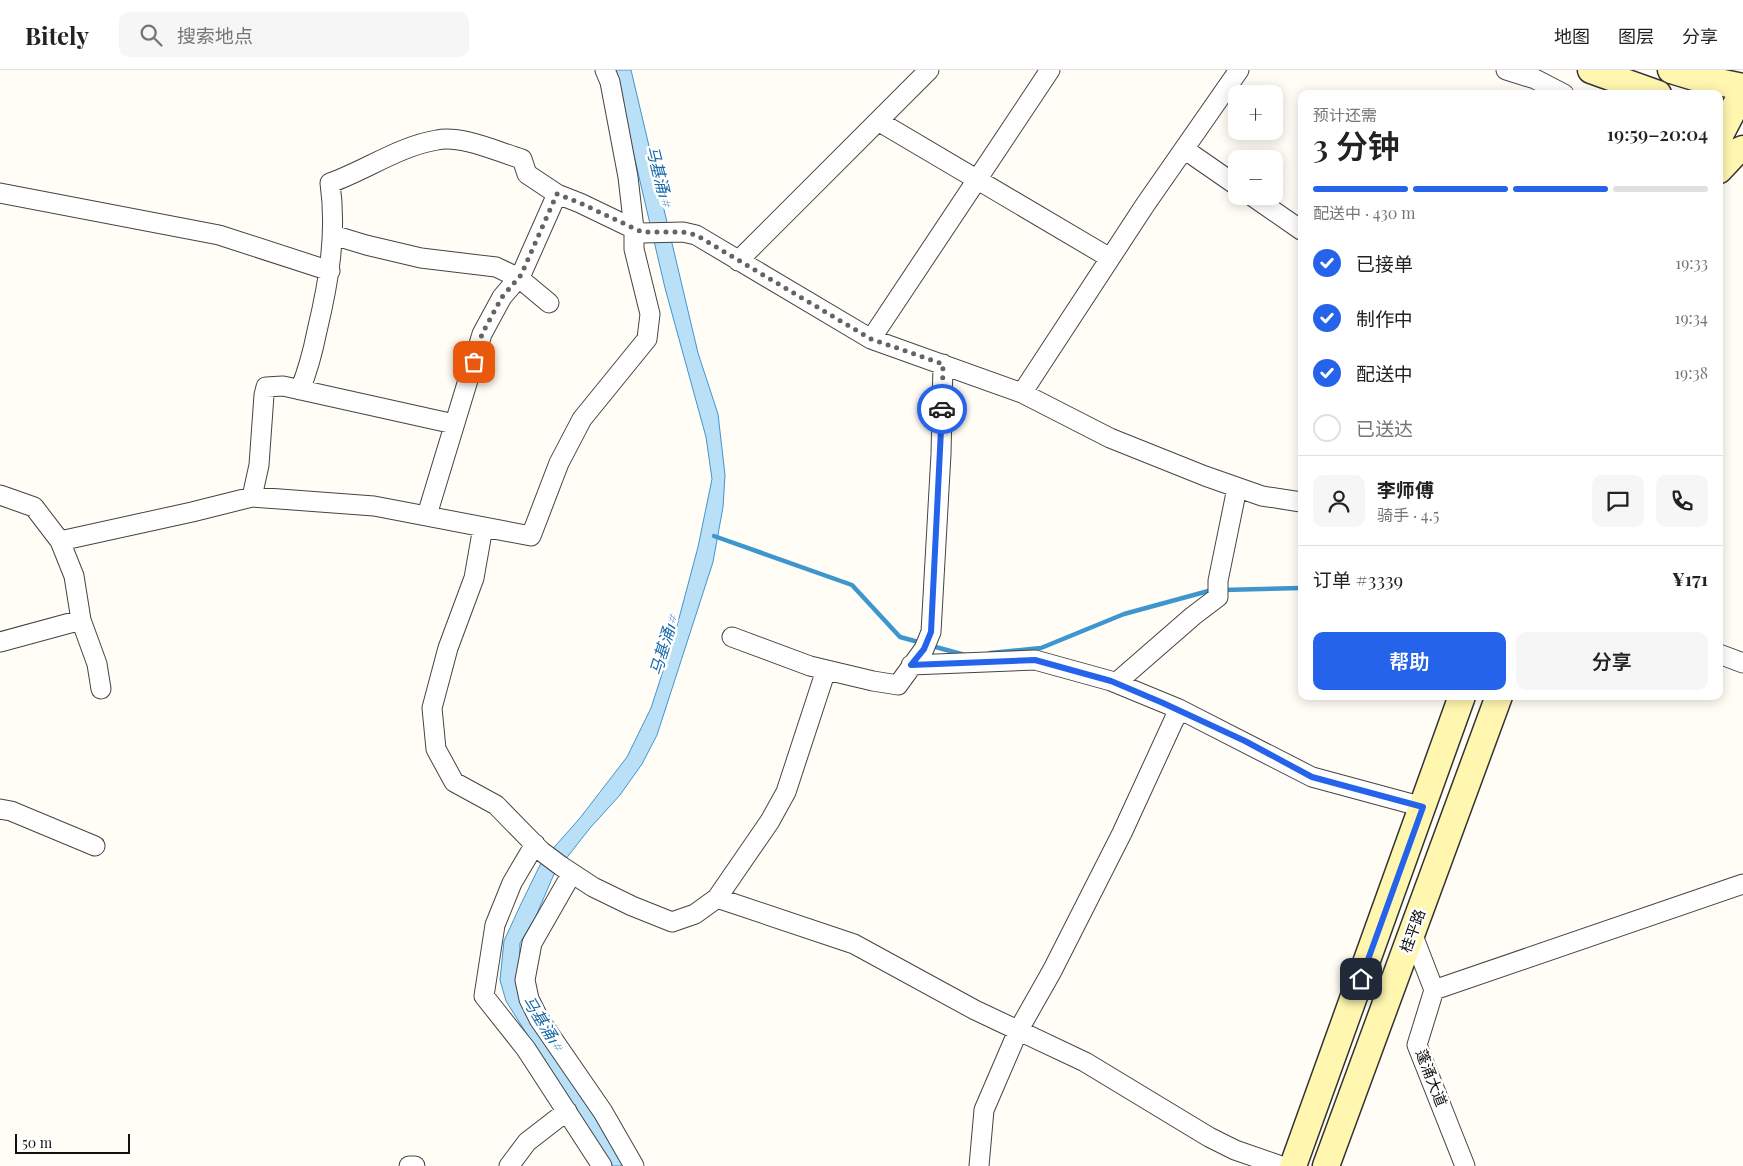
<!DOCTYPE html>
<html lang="zh">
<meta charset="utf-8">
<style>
body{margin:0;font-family:"Playfair Display","Noto Sans SC",serif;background:#f6f6f6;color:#222;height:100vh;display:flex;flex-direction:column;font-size:19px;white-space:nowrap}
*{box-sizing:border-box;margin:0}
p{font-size:16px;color:#767676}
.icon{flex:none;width:28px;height:28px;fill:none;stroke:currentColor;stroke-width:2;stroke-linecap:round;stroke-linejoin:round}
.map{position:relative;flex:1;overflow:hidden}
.side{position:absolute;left:1298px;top:20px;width:425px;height:610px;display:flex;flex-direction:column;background:#fff;border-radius:10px;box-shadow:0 2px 12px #0003}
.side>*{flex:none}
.tools{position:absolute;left:1228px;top:15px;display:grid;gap:10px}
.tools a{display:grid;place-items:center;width:55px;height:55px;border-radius:10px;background:#fff;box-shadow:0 2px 12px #0003;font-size:25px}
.scale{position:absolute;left:15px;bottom:12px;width:115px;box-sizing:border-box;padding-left:5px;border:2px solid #111;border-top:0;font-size:14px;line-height:18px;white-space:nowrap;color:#111;-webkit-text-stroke:4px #fff;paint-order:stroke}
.pin{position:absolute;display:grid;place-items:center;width:42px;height:42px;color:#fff;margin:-21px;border-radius:10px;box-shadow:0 2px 8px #0006}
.courier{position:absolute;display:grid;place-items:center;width:50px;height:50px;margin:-25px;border:4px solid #2563eb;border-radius:50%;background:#fff;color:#222;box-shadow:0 1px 6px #0007}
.headline em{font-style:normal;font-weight:600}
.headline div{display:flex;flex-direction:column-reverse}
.headline{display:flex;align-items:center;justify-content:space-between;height:85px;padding:0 15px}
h1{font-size:32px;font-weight:600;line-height:38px}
.bar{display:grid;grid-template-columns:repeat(4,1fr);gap:8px 5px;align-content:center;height:60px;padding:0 15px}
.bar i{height:6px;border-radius:4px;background:#e0e0e0}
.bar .on{background:#2563eb}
.bar p{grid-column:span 4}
.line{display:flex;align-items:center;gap:12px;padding:0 15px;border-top:1px solid #e0e0e0}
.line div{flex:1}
.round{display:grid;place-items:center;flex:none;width:52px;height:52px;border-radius:10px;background:#f6f6f6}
ol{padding:0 15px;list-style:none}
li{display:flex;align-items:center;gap:15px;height:55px}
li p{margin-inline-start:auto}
li .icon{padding:5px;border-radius:50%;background:#2563eb;color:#fff;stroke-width:4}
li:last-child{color:#767676}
li i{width:28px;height:28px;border:2px solid #e0e0e0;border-radius:50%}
.cta{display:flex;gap:10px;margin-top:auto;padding:10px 15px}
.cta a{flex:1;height:58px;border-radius:10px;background:#2563eb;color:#fff;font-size:20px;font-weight:600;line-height:58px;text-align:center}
.cta a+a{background:#f6f6f6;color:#222}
header{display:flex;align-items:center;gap:30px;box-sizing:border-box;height:70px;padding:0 25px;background:#fff;border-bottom:1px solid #e0e0e0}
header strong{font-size:24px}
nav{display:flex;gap:28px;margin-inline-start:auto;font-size:18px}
.search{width:350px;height:45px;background:#f6f6f6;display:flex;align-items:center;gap:12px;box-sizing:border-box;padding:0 18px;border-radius:10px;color:#767676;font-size:19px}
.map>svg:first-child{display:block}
.water{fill:#b9e0f7;stroke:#3f96cf}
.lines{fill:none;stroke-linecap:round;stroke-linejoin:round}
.stream{stroke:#3f96cf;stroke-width:4.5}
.street-casing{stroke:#444;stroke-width:21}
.secondary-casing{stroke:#333;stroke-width:29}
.street{stroke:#fff;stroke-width:19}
.secondary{stroke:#fff6b0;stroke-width:26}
.done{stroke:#646461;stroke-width:5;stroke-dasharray:0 9}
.route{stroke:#2563eb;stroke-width:6}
.labels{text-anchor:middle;stroke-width:5;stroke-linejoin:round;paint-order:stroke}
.street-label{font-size:15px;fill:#111;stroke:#fff}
.water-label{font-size:16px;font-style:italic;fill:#1768a6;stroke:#fff}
</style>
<header>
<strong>Bitely</strong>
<div class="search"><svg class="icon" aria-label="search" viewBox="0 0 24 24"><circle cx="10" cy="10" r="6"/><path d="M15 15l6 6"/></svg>搜索地点</div>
<nav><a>地图</a><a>图层</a><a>分享</a></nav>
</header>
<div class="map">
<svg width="1743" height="1096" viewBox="0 0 1743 1096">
<rect width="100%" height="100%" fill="#fffdf5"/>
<!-- water -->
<path class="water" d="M614,0H631L698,283L718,344L725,405L723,437L713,492L657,665L642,694L620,725L590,758L554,804L536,846L520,873L519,914L571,1006L625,1096H610L506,931L500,910L504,871L520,836L542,791L580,748L627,687L651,638L674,567L698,477L712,409L706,367L665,218Z"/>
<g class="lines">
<!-- stream -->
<path class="stream" d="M714,466L852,515L900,567L922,573
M1223,520L1301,518
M932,576L965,585
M990,583L1041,578L1124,544L1212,520"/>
<!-- street casing -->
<g class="street-casing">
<path id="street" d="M1506,0L1535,9L1564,24
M878,51L1110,188
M1184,79L1236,115
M0,123L219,165L330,201
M1252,126L1301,160
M333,165L366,175L421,188L496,197L519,208L549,233
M738,191L929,0
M871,269L1050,0
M300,320C308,300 313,281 317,261C329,211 337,163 330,113C366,100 400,76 437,70C462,65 498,82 522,89L527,104L557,124L580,133L634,159L642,163L683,162L696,165L871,269L1022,323L1110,368L1205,406L1262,426L1301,432
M1022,323L1145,135L1239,0
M0,425L34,437L60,471L74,506L81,550L97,594L101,619
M252,427L259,395L264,325L266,317L283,316L454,354
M427,445L482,264L502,227L521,205L557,124
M483,457L474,508L448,578L432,638L436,679L454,712L496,735L541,781L561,796L593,817L632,836L672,852L695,844L717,828L770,751L786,722L826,600
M60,471L192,442L252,427L374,436L531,466L559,393L582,349L647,269L650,244L634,179V159L628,107L610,12L605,0
M732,567L810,596L873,611L898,615L924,579L931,562L941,384L943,294
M0,572L81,550
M1719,584L1743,593
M911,595L1035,590L1111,611L1179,639L1312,707L1423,737
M1116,613L1193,546L1218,527V511L1237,418
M0,739L11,741L95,776
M535,774L512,813L495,855L484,926L526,979L602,1096
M572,803L532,873L525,910L529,929L539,949L603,1042L634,1096
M717,828L854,874L975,940L1085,992L1209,1067L1235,1080L1281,1096
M1412,863L1434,920L1417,975L1465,1096
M1434,920L1743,814
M409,1096H415
M509,1096L527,1072L567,1041
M979,1096L984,1040L1018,961L1052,901L1122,763L1179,639"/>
</g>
<!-- secondary casing -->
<g class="secondary-casing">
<path id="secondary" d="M1591,0L1658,24
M1671,0L1694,7L1743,17
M1719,67L1743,21
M1719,100L1736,82L1743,79
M1293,1096L1462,626
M1326,1096L1499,626"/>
</g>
<!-- street -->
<use href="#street" class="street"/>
<!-- secondary -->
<use href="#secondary" class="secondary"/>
</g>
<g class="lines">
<!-- done -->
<path class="done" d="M474,292L482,264L502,227L521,205L557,124L580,133L642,162H683L696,165L871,269L943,294L942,339"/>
<!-- route -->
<path class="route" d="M942,339L931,562L924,579L911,595L1035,590L1111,611L1163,633L1245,671L1312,707L1423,737L1361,909"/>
</g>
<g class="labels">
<!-- street labels -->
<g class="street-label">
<text transform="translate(1413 861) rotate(-70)" y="5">桂平路</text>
<text transform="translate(1431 1008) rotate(69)" y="5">蓬涌大道</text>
</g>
<!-- water labels -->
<g class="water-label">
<text transform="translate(660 107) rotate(76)" y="6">马基涌1#</text>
<text transform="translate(664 574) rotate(-73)" y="6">马基涌1#</text>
<text transform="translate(544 954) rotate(58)" y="6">马基涌1#</text>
</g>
</g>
</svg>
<div class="tools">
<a>+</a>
<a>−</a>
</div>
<div class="scale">50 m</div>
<div class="pin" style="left:474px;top:292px;background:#ea580c"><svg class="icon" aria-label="bag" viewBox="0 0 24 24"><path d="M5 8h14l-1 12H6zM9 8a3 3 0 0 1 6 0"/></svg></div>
<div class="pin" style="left:1361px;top:909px;background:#1f2937"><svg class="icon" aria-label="home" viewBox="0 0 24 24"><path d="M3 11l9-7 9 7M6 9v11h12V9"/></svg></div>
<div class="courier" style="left:942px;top:339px"><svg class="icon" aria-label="car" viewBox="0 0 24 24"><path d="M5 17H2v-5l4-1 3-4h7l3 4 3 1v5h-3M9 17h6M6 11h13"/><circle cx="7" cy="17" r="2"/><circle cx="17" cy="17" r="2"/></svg></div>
<section class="side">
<div class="headline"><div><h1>3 分钟</h1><p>预计还需</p></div><em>19:59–20:04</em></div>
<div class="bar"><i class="on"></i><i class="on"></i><i class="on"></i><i></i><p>配送中 · 430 m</p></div>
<ol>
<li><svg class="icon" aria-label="check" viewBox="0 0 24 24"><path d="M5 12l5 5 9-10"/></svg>已接单<p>19:33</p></li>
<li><svg class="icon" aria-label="check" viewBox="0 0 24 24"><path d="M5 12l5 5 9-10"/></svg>制作中<p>19:34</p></li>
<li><svg class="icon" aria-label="check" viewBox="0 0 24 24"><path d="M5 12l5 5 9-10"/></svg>配送中<p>19:38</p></li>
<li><i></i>已送达</li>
</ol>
<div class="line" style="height:90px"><a class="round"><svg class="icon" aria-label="person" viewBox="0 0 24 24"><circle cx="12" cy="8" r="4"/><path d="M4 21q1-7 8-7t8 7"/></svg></a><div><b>李师傅</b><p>骑手 · 4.5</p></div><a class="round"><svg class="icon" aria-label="chat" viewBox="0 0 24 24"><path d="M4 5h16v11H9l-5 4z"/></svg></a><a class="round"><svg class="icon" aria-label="phone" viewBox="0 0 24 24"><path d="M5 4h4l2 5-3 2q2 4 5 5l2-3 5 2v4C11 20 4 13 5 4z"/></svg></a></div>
<div class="line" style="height:65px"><div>订单 #3339</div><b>¥171</b></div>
<div class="cta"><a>帮助</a><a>分享</a></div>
</section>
</div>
